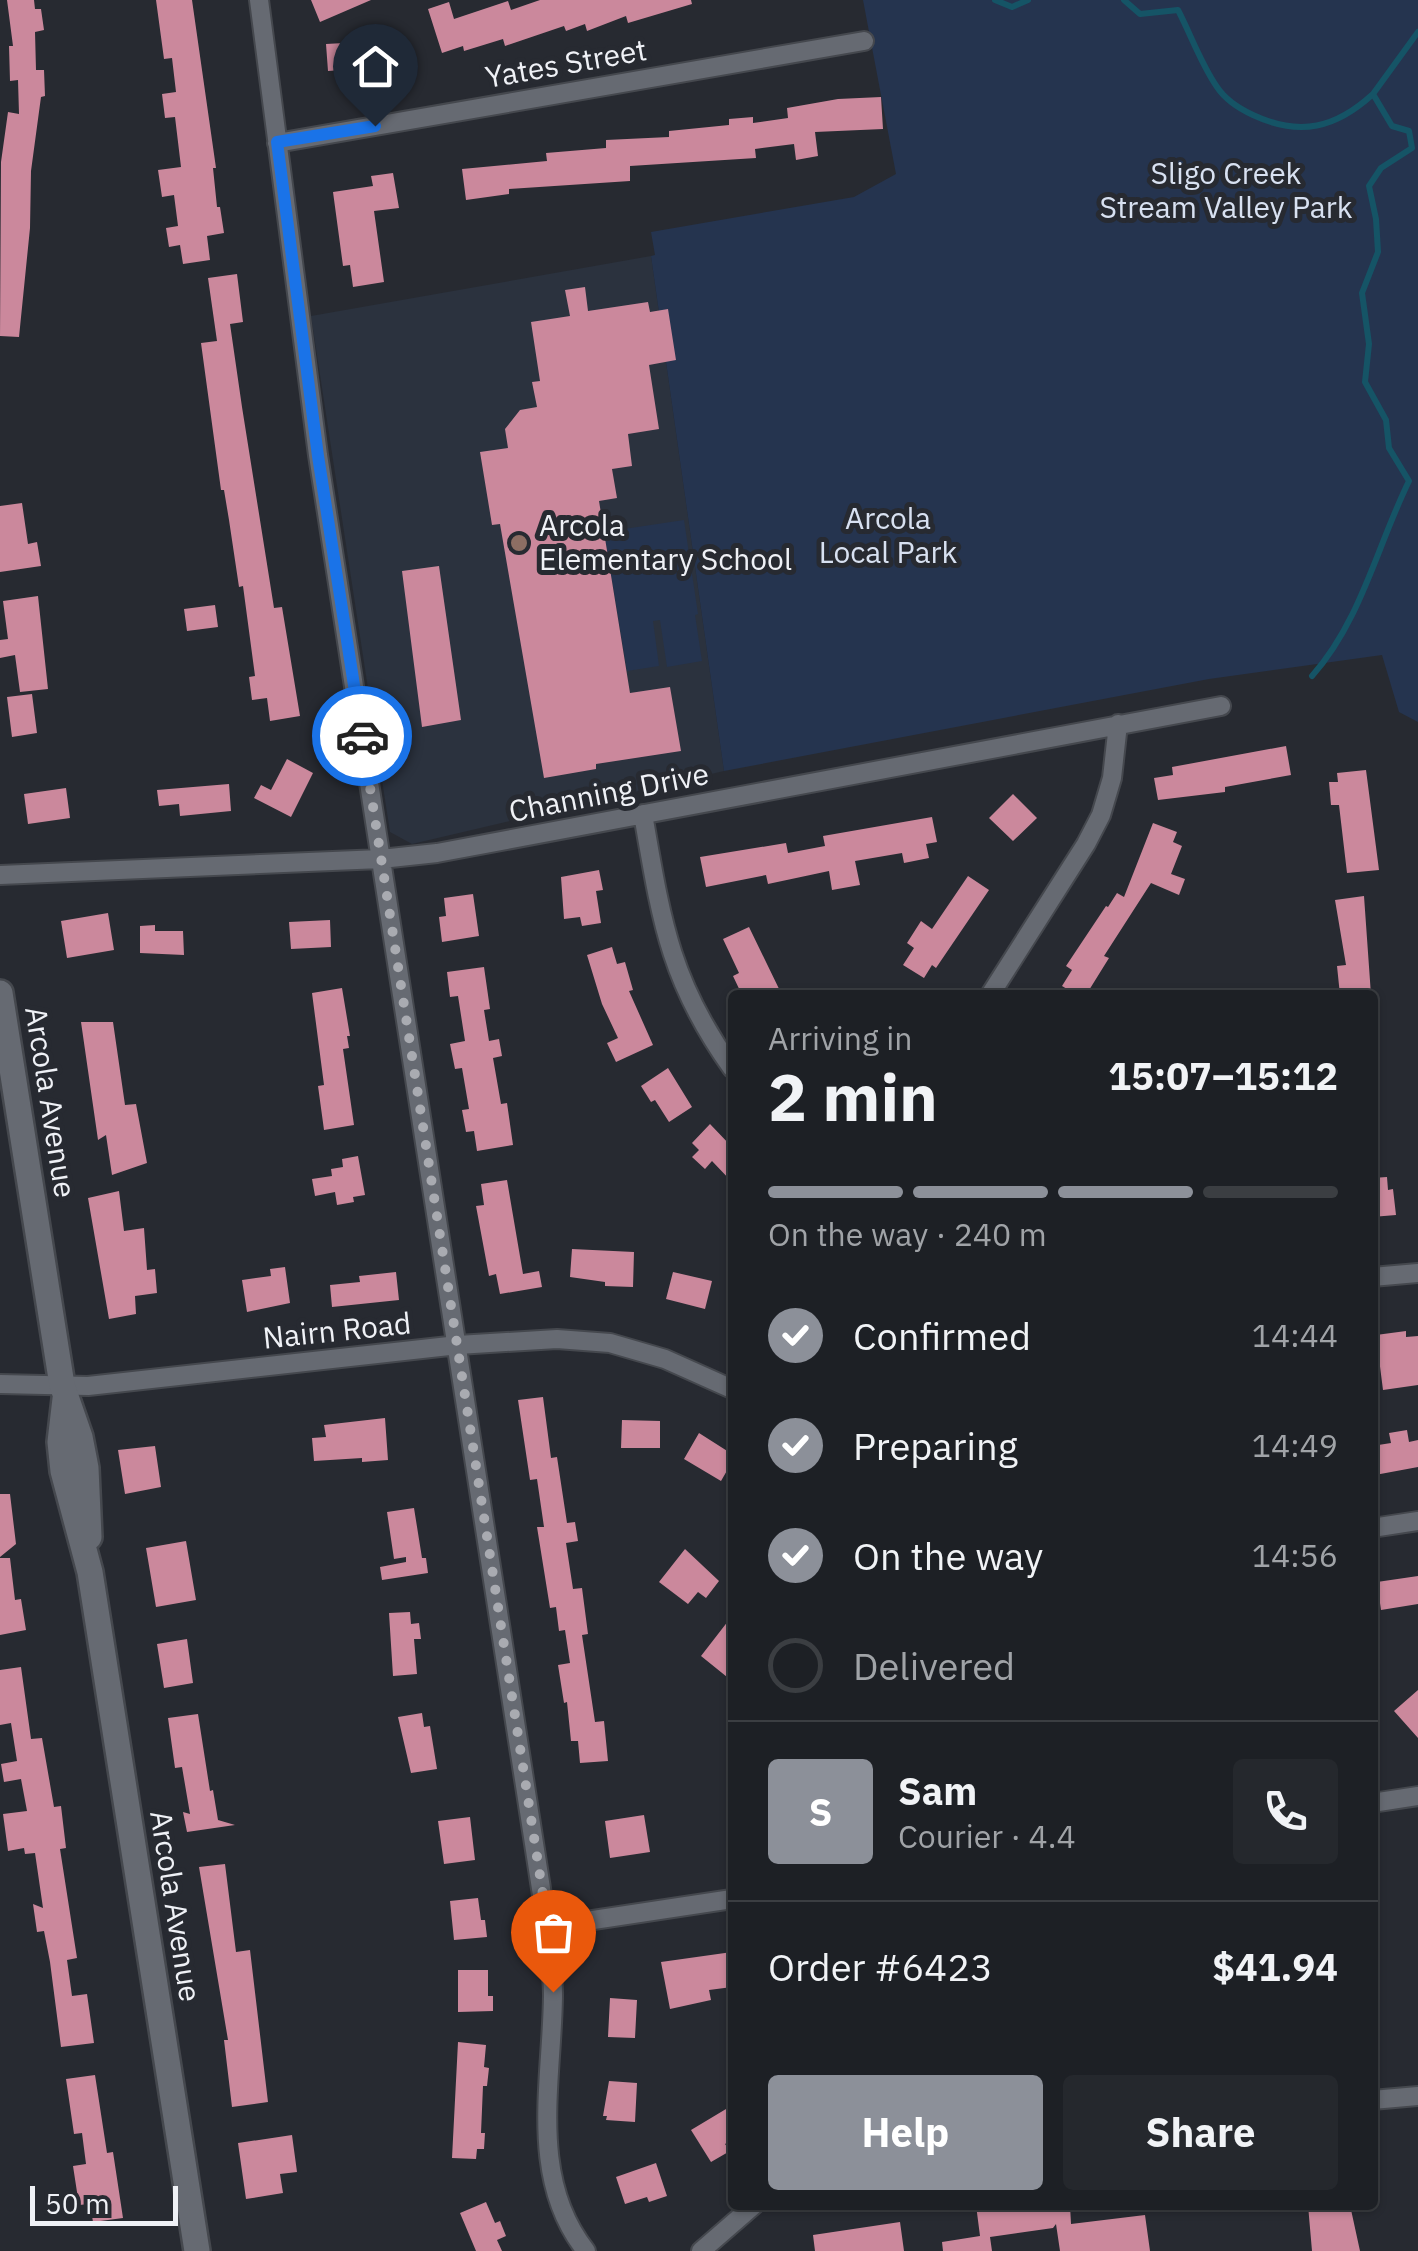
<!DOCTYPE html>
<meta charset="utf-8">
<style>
body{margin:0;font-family:"IBM Plex Sans",sans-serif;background:#25282d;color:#f1f3f6;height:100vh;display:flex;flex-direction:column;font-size:38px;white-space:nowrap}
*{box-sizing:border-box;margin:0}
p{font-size:32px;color:#a0a3a7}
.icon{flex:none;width:55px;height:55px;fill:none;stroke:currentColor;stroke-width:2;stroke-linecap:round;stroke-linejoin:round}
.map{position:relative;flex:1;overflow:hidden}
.side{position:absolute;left:728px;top:990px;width:650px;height:1220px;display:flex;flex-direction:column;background:#1d2025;border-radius:10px;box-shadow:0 2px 8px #0004,0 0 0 2px #3b3e42}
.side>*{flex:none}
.scale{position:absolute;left:30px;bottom:25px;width:148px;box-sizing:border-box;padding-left:10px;border:5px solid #eff1f6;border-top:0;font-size:28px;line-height:35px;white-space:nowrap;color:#eff1f6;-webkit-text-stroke:8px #272a31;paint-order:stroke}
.pin{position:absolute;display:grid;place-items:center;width:85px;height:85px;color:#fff;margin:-102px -42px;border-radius:50% 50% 50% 0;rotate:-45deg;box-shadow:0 0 10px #0007}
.pin .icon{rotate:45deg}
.courier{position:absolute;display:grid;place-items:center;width:100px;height:100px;margin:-50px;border:8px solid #1a73e8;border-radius:50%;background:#fff;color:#222;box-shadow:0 2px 12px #0007}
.head em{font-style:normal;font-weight:800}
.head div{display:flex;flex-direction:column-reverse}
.head{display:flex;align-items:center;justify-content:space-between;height:170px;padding:0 40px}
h1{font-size:65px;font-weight:800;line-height:75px}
.bar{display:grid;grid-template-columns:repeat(4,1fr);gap:15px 10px;align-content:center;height:120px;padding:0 40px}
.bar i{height:12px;border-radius:8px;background:#3b3e42}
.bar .selected{background:#8c9099}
.bar p{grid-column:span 4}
.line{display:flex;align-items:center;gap:25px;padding:0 40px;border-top:2px solid #3b3e42}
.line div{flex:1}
.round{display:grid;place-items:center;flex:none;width:105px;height:105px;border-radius:10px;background:#25282d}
ol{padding:0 40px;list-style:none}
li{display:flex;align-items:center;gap:30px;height:110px}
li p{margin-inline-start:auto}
li .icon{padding:10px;border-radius:50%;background:#8c9099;color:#fff;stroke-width:4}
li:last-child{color:#a0a3a7}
li i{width:55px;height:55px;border:5px solid #3b3e42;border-radius:50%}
.button{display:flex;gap:20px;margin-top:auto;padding:20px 40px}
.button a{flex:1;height:115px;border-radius:10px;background:#8c9099;color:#fff;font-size:40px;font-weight:800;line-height:115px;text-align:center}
.button a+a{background:#25282d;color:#f1f3f6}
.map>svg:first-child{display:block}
.built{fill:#2b323e}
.green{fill:#25344f}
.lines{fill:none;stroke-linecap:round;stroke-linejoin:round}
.stream{stroke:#155466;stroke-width:6}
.building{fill:#cb889c}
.street-casing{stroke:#45484e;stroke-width:22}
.secondary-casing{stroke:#45484e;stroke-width:30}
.street{stroke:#666a72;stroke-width:18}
.secondary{stroke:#666a72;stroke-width:25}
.done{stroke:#a9abb1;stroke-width:10;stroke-dasharray:0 18}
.route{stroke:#1a73e8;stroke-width:12}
.education-dot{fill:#8d6e63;stroke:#272a31;stroke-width:4}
.labels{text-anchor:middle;stroke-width:10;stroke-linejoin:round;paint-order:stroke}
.street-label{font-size:30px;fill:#eff1f6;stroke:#272a31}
.park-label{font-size:30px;fill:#d8e1f1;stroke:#272a31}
.poi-label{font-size:30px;fill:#eff1f6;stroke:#272a31;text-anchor:start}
</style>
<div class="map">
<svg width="1418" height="2251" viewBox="0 0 1418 2251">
<rect width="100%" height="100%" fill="#272a31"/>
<!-- built -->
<path class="built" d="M651,256L724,771L412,844L390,832L311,316Z"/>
<!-- green -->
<path class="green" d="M863,0H1418V722L1399,712L1382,655L1209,679L724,771L651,256L655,255L651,232L854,197L896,174Z
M684,520L698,614L695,615L702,661L667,667L660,620L653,621L659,666L627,671L604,532Z"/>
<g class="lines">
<!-- stream -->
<path class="stream" d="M995,0L1012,7L1028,0
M1124,0L1140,14L1178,10C1191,35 1201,64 1217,87C1225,99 1240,109 1253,115C1300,137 1336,128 1373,94
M1312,676C1361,621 1377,546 1409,481L1389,448L1386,420L1365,382L1369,344L1362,293L1378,252L1376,219L1369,186L1381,168L1412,148L1409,131L1392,126L1373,94L1418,32"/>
</g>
<!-- building -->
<path class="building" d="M7,0H34L35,9H41L44,30L35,32L36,70H44L45,96L41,97L31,171L30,228L19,337L0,336L1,162L8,112L19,114L18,80L10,81L9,46H13Z
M156,0H192L216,168H213L217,207H220L224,233L207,236L210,260L183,264L180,245L169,247L166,228L178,226L174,195L162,197L158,170L181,167L175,117L165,118L162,94L176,92L172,58L164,59Z
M311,0H371L320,22Z
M540,0H691L692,4L628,23L626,16L587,31L585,24L566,31L564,26L505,46L503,39L464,51L463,46L442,53L428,9L449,2L454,19L508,1L511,10Z
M380,41L383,76L359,77L358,69L328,71L326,44Z
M881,97L883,129L815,132L818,156L796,160L794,144L755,149L756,158L630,166V181L509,189V194L466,200L462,169L547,161L546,153L606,148V140L669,137V131L729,125V119L753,117V123L788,118L787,108L838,99Z
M393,173L399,208L374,211L384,282L353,287L350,265L343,266L333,192L373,186L371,176Z
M237,274L243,322L230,324L242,407L274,608L282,607L300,716L270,721L267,698L252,700L249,677L255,676L243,586L239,587L229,520L224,490H221L201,343L217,341L208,278Z
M585,287L588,311L648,302L650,312L668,309L676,360L649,365L659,429L628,434L632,466L612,469L617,498L599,501L630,693L670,687L681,751L596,764V769L544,778L500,524L492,525L480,452L508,448L505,429L520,410L537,407L532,382L540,381L531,322L570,316L565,290Z
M22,503L28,544L37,542L41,566L0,572V506Z
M439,566L461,720L422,727L402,571Z
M38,596L48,689L20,692L15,655L0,658V640L8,639L3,601Z
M215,605L218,627L187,631L184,609Z
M32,694L37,733L12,737L7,697Z
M1286,746L1291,775L1225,787V792L1158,800L1154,778L1173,775L1172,767Z
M287,759L313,773L291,817L254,798L261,785L271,790Z
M1366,770L1379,870L1347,873L1339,805H1331L1329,782H1338L1337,773Z
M229,784L231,811L180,816L179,804L159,806L157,790Z
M66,788L70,818L28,824L24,794Z
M1013,794L1037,818L1013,841L989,818Z
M932,817L937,842L926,844L929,858L904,863L902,853L855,861L860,885L832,890L829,871L768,884L766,875L706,887L700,857L786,843L788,853L825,846L823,836Z
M1153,823L1177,832L1173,842L1182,846L1171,874L1185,879L1179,895L1151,883L1104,956L1109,958L1086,995H1077L1062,986L1072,970L1066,966L1106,906L1108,907L1117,893L1124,897Z
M599,870L603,890L596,891L601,923L582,926L580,917L564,919L561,877Z
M968,876L989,890L936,968L932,965L924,978L903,965L914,948L907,943L921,921L932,929Z
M473,894L479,936L442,942L439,917L446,916L444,898Z
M1364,896L1371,995H1340L1337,966L1346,965L1335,900Z
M108,913L114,950L67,958L61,921Z
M330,920L331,947L291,949L289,922Z
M155,925V931H183L184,955L140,953V926Z
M749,927L782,995H742L733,976L739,973L723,939Z
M612,947L617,964L625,962L633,990L629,991L653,1045L616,1062L607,1043L618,1038L602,1004L587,955Z
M484,967L490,1009L484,1010L489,1041L499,1039L502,1056L493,1058L501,1104L507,1103L513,1145L477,1151L474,1131L466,1132L462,1110L469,1109L462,1068L455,1069L450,1044L465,1041L458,996L450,997L447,972Z
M342,988L350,1036H347L349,1048L343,1049L354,1125L324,1130L318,1086L324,1085L312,993Z
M81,1022H113L125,1105L136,1104L147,1163L112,1175L106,1135L98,1140Z
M668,1068L692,1107L669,1122L655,1100L651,1102L641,1086Z
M710,1124L732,1147V1182L712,1161L705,1169L692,1157L699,1150L692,1143Z
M358,1156L365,1195L353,1197L354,1202L337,1205L335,1192L315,1196L312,1179L332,1176L331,1169L343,1167L342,1159Z
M1387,1177L1388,1190L1393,1189L1396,1215L1372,1217V1178Z
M507,1180L523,1274L539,1271L542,1287L500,1294L496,1274L489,1276L476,1206L484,1205L481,1184Z
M119,1191L124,1231L144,1228L147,1270L155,1269L157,1293L135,1296L136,1314L109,1319L88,1198Z
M572,1249L634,1252L633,1287L605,1286V1282L570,1277Z
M285,1267L290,1303L247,1312L242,1280L271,1276L270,1269Z
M396,1272L399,1300L332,1307L330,1285L360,1282L359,1276Z
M673,1272L712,1281L705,1309L666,1299Z
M1406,1331V1337L1418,1336V1385L1383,1390L1376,1335Z
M543,1397L551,1458L557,1457L567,1523L575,1522L578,1541L566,1543L573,1589L582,1588L588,1634L582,1635L595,1722L604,1721L608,1761L580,1763L578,1741H571L567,1702L564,1703L558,1665L570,1663L565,1630L559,1631L556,1607L550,1608L537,1527H544L537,1479L530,1480L518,1400Z
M385,1418L388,1460L362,1462V1458L314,1461L312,1438L326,1437L324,1425Z
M622,1420L660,1421V1448H621Z
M1407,1430L1409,1442L1418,1440V1467L1375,1475L1372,1446L1391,1443L1389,1433Z
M699,1433L732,1454V1462L721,1481L684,1459Z
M155,1446L161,1487L125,1494L118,1450Z
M0,1494H10L16,1544L0,1557Z
M414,1508L422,1558H426L428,1573L382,1580L380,1567L406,1562V1557L394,1559L387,1512Z
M186,1541L196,1600L156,1607L146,1548Z
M685,1549L719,1581L706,1598L698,1592L688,1604L659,1582Z
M0,1558H10L15,1600L21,1599L26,1630L0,1635Z
M1418,1576V1604L1381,1610L1377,1582Z
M410,1612L411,1624L419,1623L421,1639H414L417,1674L393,1676L389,1613Z
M732,1616V1681L701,1656Z
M187,1639L193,1683L164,1688L157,1644Z
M21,1667L31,1739L42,1738L54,1807L61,1806L66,1848L60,1849L77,1958L67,1960L72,1996L87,1994L94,2043L61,2047L50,1962L44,1931L37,1932L33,1904L43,1908L35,1853L25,1854L24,1848L8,1851L3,1814L27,1811L21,1779L4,1782L1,1764L17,1761L11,1723L0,1725V1670Z
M1418,1690V1738L1394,1711Z
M422,1713L424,1727L430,1726L437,1769L411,1773L398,1717Z
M198,1714L210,1791L213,1790L218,1820L235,1825L187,1832L183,1812L190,1814L182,1767L175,1768L168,1718Z
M644,1815L650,1852L610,1858L605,1821Z
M470,1817L475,1860L444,1864L438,1821Z
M225,1864L236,1952L250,1950L268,2102L232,2107L224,2040H228L199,1867Z
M478,1898L481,1920H485L487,1937L454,1940L450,1901Z
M732,1952V1987L709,1990L711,2000L670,2009L661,1962Z
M458,1970H488V1996H493V2011L458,2012Z
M610,1998L637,2000L635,2038L608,2037Z
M458,2042L486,2045L484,2067L489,2068L487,2086H483L481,2133H485L484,2149H477L476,2159L452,2158Z
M95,2075L107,2153L113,2152L123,2218L93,2222L90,2204L79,2205L73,2166L86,2164L82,2133L74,2134L66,2079Z
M609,2081L637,2083L635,2122L606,2120L607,2116H603Z
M726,2109L732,2119V2140L725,2144L730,2151L711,2162L691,2130Z
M292,2135L297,2172L280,2174L283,2193L246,2199L238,2143Z
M656,2163L667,2196L649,2202L647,2197L625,2204L616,2177Z
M486,2202L495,2223L500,2221L506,2236L497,2240L502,2251H476L460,2213Z
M976,2205H1070L1071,2224L1145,2215L1150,2251H1060L1056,2224L1053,2228L990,2237L992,2251H943L942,2242L980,2236Z
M1308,2205H1350L1360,2251H1312Z
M900,2222L904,2251H815L813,2235Z"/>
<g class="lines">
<!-- street casing -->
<g class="street-casing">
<path id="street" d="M259,0L318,455L547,1927C549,1950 553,1973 553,1996C552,2083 528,2178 586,2251
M277,143L864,41
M643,814C661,918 669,980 732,1068
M0,875L381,859L437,853L1221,706
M990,995L1086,844L1101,815L1112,778L1118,724
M1372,1277L1418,1273
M0,1384L88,1386L458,1345L557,1339L610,1343L665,1359L732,1389
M1372,1528L1418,1521
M1372,1803L1418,1796
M547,1927L732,1899
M1372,2100L1418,2096
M701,2251L754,2205"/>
</g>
<!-- secondary casing -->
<g class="secondary-casing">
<path id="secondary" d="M0,993L62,1385L80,1437L86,1468L89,1537
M65,1399L60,1442L63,1471L90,1572L197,2251"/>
</g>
<!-- street -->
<use href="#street" class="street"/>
<!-- secondary -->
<use href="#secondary" class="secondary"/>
</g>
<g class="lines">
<!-- done -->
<path class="done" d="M362,736L548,1927L553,1992"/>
<!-- route -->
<path class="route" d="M362,736L318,456L277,142L375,126"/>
</g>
<!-- markers -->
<circle class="education-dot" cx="519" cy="543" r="10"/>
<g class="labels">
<!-- street labels -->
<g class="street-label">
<text transform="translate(566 64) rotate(-10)" y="10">Yates Street</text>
<text transform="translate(609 793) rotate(-11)" y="10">Channing Drive</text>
<text transform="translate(50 1102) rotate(81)" y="10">Arcola Avenue</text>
<text transform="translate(337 1331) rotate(-6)" y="10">Nairn Road</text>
<text transform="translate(175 1906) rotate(81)" y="10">Arcola Avenue</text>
</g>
<!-- park labels -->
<g class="park-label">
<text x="1226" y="184">Sligo Creek<tspan x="1226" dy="34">Stream Valley Park</tspan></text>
<text x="888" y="529">Arcola<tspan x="888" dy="34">Local Park</tspan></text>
</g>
<!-- poi labels -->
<g class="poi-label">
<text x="539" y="536">Arcola<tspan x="539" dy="34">Elementary School</tspan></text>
</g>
</g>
</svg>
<div class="scale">50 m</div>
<div class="pin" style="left:553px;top:1992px;background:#ea580c"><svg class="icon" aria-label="bag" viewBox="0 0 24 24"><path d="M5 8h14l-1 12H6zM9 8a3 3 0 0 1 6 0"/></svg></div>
<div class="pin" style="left:375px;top:126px;background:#1f2937"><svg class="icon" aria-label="home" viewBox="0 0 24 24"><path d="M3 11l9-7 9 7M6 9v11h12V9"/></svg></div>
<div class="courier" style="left:362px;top:736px"><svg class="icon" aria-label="car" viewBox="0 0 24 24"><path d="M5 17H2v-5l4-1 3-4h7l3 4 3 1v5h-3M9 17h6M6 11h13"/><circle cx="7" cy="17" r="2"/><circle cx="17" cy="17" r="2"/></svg></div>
<section class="side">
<div class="head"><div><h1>2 min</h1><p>Arriving in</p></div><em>15:07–15:12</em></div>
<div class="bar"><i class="selected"></i><i class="selected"></i><i class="selected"></i><i></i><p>On the way · 240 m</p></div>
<ol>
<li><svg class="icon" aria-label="check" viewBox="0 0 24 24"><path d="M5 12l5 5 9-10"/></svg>Confirmed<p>14:44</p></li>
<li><svg class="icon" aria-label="check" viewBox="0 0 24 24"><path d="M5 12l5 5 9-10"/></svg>Preparing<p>14:49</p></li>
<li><svg class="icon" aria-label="check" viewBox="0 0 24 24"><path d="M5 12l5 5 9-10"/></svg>On the way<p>14:56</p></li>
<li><i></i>Delivered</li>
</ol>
<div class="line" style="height:180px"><b class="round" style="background:#8c9099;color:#fff">S</b><div><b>Sam</b><p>Courier · 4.4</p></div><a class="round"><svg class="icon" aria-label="phone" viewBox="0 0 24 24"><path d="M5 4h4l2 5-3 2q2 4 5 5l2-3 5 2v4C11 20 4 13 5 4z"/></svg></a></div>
<div class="line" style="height:130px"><div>Order #6423</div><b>$41.94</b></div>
<div class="button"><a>Help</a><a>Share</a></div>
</section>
</div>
